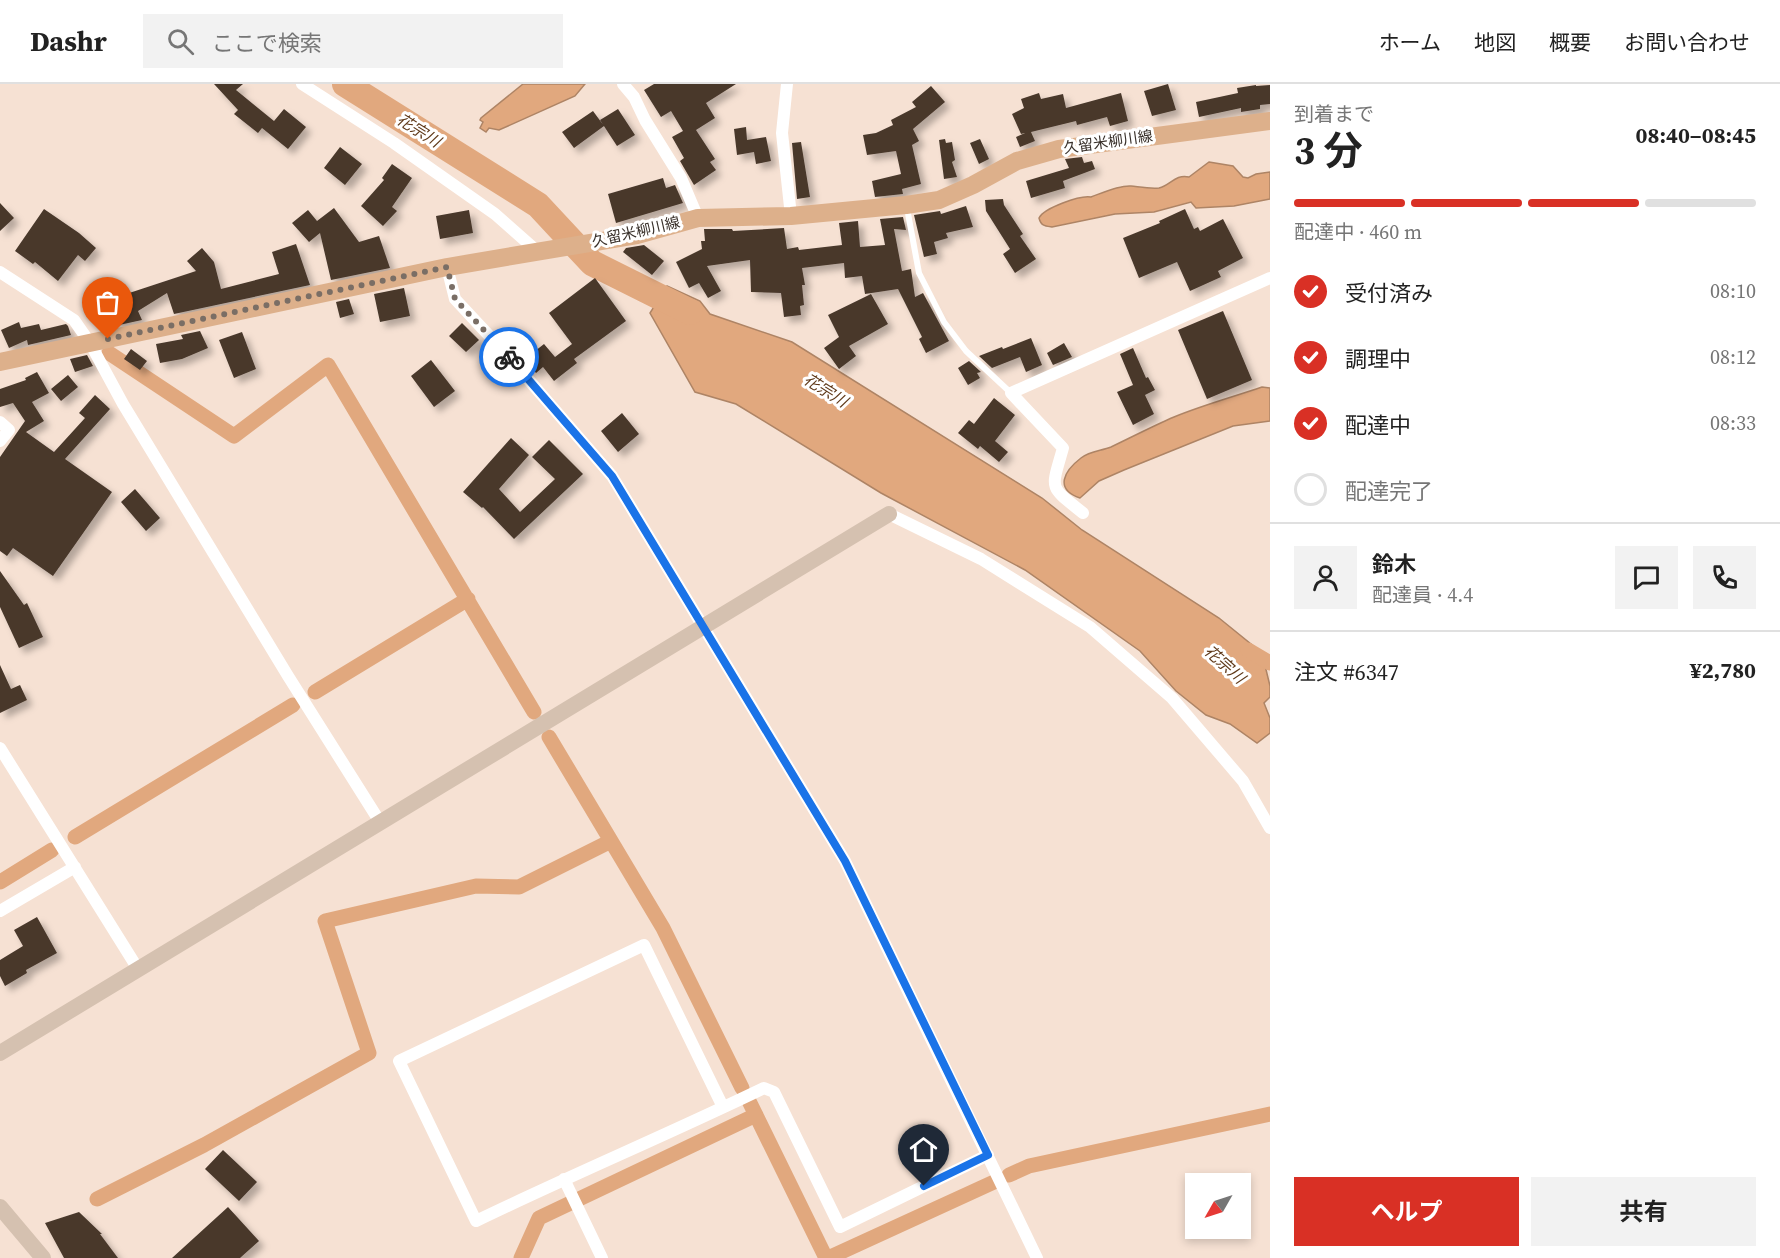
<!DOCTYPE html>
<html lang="ja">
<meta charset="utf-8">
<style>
body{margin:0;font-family:"Source Serif 4","Noto Sans JP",serif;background:#f2f2f2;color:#222;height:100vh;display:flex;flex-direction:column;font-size:22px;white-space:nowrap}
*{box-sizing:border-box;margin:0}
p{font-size:20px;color:#767676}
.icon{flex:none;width:33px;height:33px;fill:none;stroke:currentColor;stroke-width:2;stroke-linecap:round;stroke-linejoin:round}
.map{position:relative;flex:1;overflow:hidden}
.panel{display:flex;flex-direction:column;background:#fff;width:510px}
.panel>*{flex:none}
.needle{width:39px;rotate:231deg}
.tools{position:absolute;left:1185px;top:1089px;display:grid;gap:12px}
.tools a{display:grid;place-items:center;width:66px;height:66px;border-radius:0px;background:#fff;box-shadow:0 3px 9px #0003;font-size:30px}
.pin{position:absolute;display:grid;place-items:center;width:51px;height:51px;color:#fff;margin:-62px -26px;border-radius:50% 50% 50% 0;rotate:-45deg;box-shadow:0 0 6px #0007}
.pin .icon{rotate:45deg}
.courier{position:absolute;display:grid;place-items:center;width:60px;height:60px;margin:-30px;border:4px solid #1a73e8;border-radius:50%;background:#fff;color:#222;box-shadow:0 2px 8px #0007}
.headline em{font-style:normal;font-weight:700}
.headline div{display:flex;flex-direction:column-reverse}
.headline{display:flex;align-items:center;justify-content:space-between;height:102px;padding:0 24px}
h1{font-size:39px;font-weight:700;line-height:45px}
.bar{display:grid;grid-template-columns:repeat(4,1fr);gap:9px 6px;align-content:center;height:72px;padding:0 24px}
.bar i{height:8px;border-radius:4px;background:#e0e0e0}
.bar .on{background:#d93025}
.bar p{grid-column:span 4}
.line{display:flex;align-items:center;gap:15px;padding:0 24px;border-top:2px solid #e0e0e0}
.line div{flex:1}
.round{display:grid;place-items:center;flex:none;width:63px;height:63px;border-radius:0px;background:#f2f2f2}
ol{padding:0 24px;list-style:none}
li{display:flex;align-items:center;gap:18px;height:66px}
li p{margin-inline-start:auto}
li .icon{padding:6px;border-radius:50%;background:#d93025;color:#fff;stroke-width:4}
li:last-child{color:#767676}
li i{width:33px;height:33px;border:3px solid #e0e0e0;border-radius:50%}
.primary-button{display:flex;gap:12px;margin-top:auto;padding:12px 24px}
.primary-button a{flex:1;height:69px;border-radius:0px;background:#d93025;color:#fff;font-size:24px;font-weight:700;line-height:69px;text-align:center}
.primary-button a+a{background:#f2f2f2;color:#222}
header{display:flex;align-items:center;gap:36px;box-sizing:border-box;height:84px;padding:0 30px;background:#fff;border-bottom:2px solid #e0e0e0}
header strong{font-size:28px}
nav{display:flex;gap:33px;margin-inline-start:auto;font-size:21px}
.search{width:420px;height:54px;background:#f2f2f2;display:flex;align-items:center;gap:15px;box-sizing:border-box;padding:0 21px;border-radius:0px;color:#767676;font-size:22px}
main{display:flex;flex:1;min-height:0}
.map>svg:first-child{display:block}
.water{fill:#e1a87e;stroke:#ae8465;stroke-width:1.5}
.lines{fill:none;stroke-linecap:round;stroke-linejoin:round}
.canal{stroke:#e1a87e;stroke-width:15}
.river{stroke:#e1a87e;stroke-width:26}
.building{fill:#48382c;filter:url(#shadow)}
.lane{stroke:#fff;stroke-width:6}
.street{stroke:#fff;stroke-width:12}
.secondary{stroke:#d5c1b0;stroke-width:16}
.primary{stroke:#ddb08b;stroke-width:18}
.done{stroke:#7a6e65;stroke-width:6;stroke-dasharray:0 10.8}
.route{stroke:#1a73e8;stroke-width:8}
.labels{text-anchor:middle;stroke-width:6;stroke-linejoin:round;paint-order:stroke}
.street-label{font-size:15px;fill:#38302a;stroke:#fff}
.water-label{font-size:16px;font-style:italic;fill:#5f3919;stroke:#fff}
</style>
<header>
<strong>Dashr</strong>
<div class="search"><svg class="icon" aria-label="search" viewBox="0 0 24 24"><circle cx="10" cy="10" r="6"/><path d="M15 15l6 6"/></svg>ここで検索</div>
<nav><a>ホーム</a><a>地図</a><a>概要</a><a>お問い合わせ</a></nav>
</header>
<main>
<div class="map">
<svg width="1270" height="1174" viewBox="0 0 1270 1174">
<defs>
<filter id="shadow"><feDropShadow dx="5.5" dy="5.5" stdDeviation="3" flood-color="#0004"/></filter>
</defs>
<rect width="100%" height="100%" fill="#f6e1d3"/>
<!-- water -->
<path class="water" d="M523,0H585L575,12L499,46L489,44L486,48L480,44L483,38L480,36L481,34Z
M1209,78L1233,82L1243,93L1248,94L1256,90L1270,88V115L1234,122L1196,124L1191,118L1154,128L1115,130L1052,143C1045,142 1041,142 1039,134C1044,124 1080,111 1091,113C1102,109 1119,101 1131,102C1140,103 1150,105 1159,104C1171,101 1175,90 1189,93Z
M667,202L700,217L710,230L792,258L1042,414L1082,446L1219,534L1262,569L1270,602V613L1264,619L1270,634V649L1257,659L1230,640L1206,631L1176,607L1140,567L1025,486L881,409L736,320L695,308L650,229Z
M1262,303L1270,304V337L1233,342L1124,386L1099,397L1080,414C1054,405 1064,387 1081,374C1090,367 1101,367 1111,363C1132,353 1153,342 1174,333C1203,321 1233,313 1262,303Z"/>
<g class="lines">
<!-- canal -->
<path class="canal" d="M109,269L234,352L328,281L534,628
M1248,566L1270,579
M315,608L468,515
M549,653L663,844L742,1004
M75,753L293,621
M0,798L52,766
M748,1015L826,1174
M1009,1091L1029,1082L1270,1030
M97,1115L204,1061L369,969L325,837L476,802L519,803L611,757
M521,1174L539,1134L756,1031
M828,1174L994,1098"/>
<!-- river -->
<path class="river" d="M345,0L538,121L592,179L690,228"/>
</g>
<!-- building -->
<path class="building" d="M214,0H243L236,6L274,37L284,25L306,43L288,65L262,44L258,49L234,30L238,26Z
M654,0H736L706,19L715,34L696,46L715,75L710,78L716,86L694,101L680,77L684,74L672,53L683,47L671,27L661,33L644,6Z
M1168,0L1176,26L1152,32L1144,7Z
M1256,1V2L1270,1V20L1260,21V25L1241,28V24L1199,33L1196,18L1238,9L1237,4Z
M931,2L945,18L913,45L919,57L912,61L921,100L902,105L903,110L875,113L872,97L901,90L896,67L867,71L863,51L876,49L893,41L891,36L916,23L912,18Z
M1039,9L1041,15L1063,10L1066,24L1121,9L1128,37L1110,42L1107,33L1077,41L1076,37L1031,48L1035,57L1020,63L1016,53L1025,49L1021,50L1012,30L1024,24L1021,15Z
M618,25L635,51L617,62L600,36Z
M593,27L604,42L574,64L562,48Z
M746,43L747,56L766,53L771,77L756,80L754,68L737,71L734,45Z
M945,55L946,59L952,58L955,76L952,78L957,93L944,95L939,56Z
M980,55L989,75L979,80L970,59Z
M801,58L810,113L797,115L792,59Z
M340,63L362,80L345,101L324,84Z
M1082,73L1084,79L1092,77L1095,85L1063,97L1065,104L1031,114L1026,97L1069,84L1065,75Z
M392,80L412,94L392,123L397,127L383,142L361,122L384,96L382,94Z
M663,94L666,104L675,101L683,119L616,139L608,110Z
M1003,115L1004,121L1023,150L1020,152L1036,175L1015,189L1003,170L1010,165L986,127L985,116Z
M0,119L14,134L0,147Z
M966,122L973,143L946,149L948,154L934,158L937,170L924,173L914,131L940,127L941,130Z
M334,124L359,158L379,152L390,184L331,196L320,149L309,158L292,139L308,126L317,137Z
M44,125L79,149L96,164L85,177L78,171L58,197L35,178L33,180L15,167Z
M1185,125L1194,145L1198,143L1200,147L1223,135L1243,174L1218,187L1221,193L1190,207L1177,178L1139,194L1123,154L1160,139L1159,137Z
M469,126L473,149L440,155L436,132Z
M903,133L906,146L894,145L902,187L911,185L915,213L923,209L949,257L926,269L919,255L922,253L898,205L865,210L862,192L845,194L844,179L802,184L805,201H802L804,221L800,222L801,231L784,233L781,209L751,208L750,176L707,182L721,207L708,214L699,199L689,204L676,178L702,165L701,157H705L704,145H732L733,147L784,144L787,165L798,163L799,166L842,161L839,139L858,137L860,163L885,161L880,135Z
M296,160L310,201L174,230L167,209L138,227L142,236L119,241L108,216L196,187L187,177L202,164L214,178L221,205L279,190L272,168Z
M644,161L664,177L652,191L623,168L626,164Z
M595,194L626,237L574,275L577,279L554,297L543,283L536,289L525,275L544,260L555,273L572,260L549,229Z
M404,204L410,232L380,238L374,210Z
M871,210L888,240L849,262L856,272L839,285L824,264L839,253L828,231Z
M349,215L354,230L340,234L336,218Z
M1223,227L1252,296L1207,315L1178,246Z
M19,238L21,244L39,240L41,246L66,240L68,242L71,251L28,261L27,256L9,264L1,246Z
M462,239L479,256L466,268L449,252Z
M200,247L208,264L182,275L160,279L156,260L183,255L181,251Z
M242,248L256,285L234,294L219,256Z
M1031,254L1042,281L1026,288L1020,273L992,284L979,272L1002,263L1003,265Z
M1064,259L1072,273L1053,281L1047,269Z
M1133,264L1146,294L1148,293L1155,306L1145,311L1154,330L1133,341L1117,308L1133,301L1120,270Z
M131,265L147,277L140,286L124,275Z
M87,271L93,282L75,288L70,275Z
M431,276L455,307L434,323L411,292Z
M969,277L981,288L977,289L980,294L968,301L958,284Z
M37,288L49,309L32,318L44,337L26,348L54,368L85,334L79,329L95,311L110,325L65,375L112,408L53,492L13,464L7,472L0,467V373L25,337L13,319L0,323V305L26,296L25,294Z
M68,291L78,303L61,317L51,305Z
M994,314L1015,331L995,357L1008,368L999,378L980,362L978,365L958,349L969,336L974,340Z
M622,329L639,350L618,368L601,347Z
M511,354L529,371L499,405L520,428L555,395L532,373L549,356L583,390L514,455L483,423L482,424L463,408Z
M135,405L160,434L146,447L121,418Z
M0,487L24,521L27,519L43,553L19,564L0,523Z
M0,581L11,605L20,601L27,616L0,629Z
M37,833L57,869L26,886L27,889L5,902L0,892V876L23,862L14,846Z
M223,1066L257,1098L239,1117L205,1085Z
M228,1123L259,1157L240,1174H172Z
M79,1128L102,1150H100L118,1174H64L45,1139Z"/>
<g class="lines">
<!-- lane -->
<path class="lane" d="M907,124L919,189L944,238L966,267L1011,309"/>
<!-- street -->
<path class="street" d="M302,0L394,59L495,130L538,168
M623,0L634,13L645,36L681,94L698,134
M787,0L782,49L791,132
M447,183L455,215L508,272L612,392L845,777L1037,1174
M0,188L74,236L90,259L123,320L288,592L380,738
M0,338L9,346L0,357
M1083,429C1048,401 1051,407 1063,364L1011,309L1270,194
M889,430L981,475L1090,543L1172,614L1243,697L1270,744
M0,664L138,885
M0,827L75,783
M723,1023L644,861L399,977L476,1137C571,1091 669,1050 764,1004L774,1008L840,1143L988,1071
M564,1095L602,1174"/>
<!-- secondary -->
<path class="secondary" d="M0,969L889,430
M0,1123L43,1174"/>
<!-- primary -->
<path class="primary" d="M0,278L447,183L637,151L698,134L791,132L906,121L939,116L973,101L1017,77L1059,65L1270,37"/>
</g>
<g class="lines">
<!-- done -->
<path class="done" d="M108,255L447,183L455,215L509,273"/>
<!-- route -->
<path class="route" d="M509,273L612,392L845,777L988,1071L924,1102"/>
</g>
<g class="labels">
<!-- street labels -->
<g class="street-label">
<text transform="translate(1108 58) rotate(-8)" y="5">久留米柳川線</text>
<text transform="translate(636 148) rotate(-13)" y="5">久留米柳川線</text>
</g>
<!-- water labels -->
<g class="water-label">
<text transform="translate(419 46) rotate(32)" y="6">花宗川</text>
<text transform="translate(826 306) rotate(32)" y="6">花宗川</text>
<text transform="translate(1225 580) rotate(42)" y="6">花宗川</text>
</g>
</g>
</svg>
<div class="tools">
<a><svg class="needle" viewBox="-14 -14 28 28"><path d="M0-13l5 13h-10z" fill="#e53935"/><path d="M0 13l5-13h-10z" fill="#767676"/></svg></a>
</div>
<div class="pin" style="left:108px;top:255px;background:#ea580c"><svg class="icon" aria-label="bag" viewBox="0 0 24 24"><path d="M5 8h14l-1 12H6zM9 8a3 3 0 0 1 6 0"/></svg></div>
<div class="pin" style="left:924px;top:1102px;background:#1f2937"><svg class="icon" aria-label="home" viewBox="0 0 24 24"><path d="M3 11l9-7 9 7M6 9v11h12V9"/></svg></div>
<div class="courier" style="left:509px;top:273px"><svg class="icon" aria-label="bike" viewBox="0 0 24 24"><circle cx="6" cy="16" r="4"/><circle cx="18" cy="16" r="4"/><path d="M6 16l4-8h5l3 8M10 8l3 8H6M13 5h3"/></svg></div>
</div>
<section class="panel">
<div class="headline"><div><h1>3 分</h1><p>到着まで</p></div><em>08:40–08:45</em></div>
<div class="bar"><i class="on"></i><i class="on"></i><i class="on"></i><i></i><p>配達中 · 460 m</p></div>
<ol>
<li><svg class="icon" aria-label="check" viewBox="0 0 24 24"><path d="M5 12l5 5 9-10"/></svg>受付済み<p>08:10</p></li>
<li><svg class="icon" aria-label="check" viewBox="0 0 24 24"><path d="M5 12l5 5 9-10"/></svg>調理中<p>08:12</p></li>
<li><svg class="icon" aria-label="check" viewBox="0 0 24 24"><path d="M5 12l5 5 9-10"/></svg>配達中<p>08:33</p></li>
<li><i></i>配達完了</li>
</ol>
<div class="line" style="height:108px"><a class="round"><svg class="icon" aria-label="person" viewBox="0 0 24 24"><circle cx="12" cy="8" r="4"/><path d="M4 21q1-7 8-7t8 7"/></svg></a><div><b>鈴木</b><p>配達員 · 4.4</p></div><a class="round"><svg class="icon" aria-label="chat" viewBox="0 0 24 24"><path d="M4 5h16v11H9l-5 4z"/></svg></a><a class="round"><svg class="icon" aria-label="phone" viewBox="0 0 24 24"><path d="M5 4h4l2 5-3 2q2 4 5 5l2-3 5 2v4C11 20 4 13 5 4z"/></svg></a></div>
<div class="line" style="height:78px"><div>注文 #6347</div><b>¥2,780</b></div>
<div class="primary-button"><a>ヘルプ</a><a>共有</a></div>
</section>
</main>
